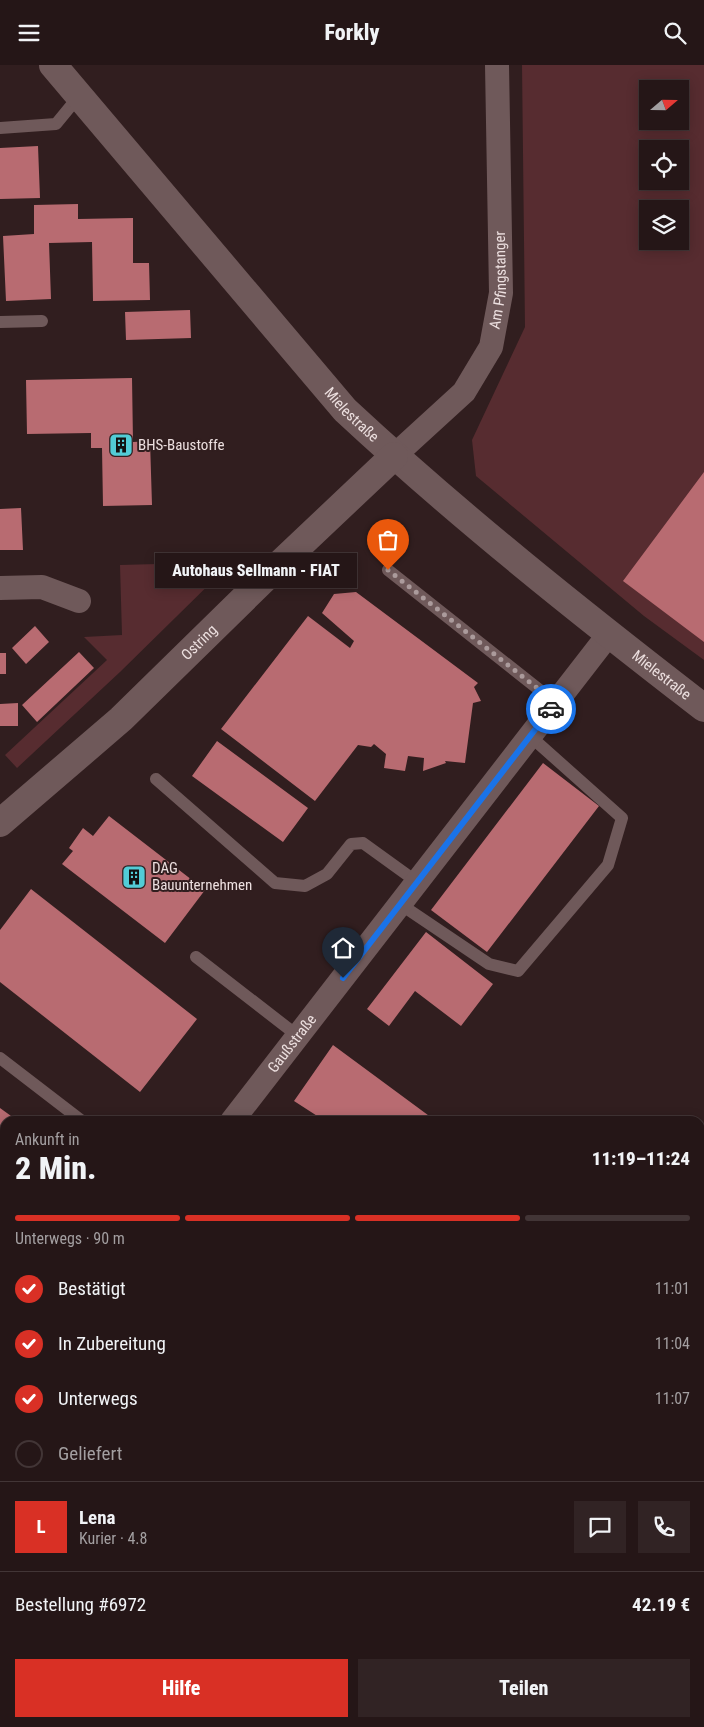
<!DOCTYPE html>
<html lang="de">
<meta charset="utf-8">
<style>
body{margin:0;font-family:"Roboto Condensed",sans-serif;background:#312324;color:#f1f3f6;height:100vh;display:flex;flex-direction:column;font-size:19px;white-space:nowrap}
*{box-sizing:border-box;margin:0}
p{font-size:16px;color:#a39fa1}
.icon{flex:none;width:28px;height:28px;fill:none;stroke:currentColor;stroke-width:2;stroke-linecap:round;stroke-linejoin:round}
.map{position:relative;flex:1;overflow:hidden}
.panel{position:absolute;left:0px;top:1051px;width:705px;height:611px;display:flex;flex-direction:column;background:#251617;border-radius:15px 15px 0 0;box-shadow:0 2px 12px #0003,0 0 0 1px #423536}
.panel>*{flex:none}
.needle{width:32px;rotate:70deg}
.fabs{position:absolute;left:639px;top:15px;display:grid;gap:10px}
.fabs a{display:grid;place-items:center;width:50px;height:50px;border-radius:0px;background:#251617;box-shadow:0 2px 12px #0003,0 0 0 1px #423536;font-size:25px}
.pin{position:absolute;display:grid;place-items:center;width:42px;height:42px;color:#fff;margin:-51px -21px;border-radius:50% 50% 50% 0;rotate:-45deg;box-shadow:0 0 5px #0007}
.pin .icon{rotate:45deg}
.courier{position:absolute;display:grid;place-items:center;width:50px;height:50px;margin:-25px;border:4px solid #1a73e8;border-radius:50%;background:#fff;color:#222;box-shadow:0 1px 6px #0007}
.bubble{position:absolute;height:35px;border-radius:0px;background:#251617;box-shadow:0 2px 12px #0003,0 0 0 1px #423536;font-size:16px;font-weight:800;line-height:35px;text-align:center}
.overview em{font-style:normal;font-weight:800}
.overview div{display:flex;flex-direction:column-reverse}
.overview{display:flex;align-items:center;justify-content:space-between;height:85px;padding:0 15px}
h1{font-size:32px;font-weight:800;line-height:38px}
.bar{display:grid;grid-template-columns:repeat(4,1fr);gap:8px 5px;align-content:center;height:60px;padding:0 15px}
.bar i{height:6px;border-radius:4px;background:#423536}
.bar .active{background:#d93025}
.bar p{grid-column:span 4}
.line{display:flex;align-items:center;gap:12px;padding:0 15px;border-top:1px solid #423536}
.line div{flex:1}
.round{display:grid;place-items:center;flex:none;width:52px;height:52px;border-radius:0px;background:#312324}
ol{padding:0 15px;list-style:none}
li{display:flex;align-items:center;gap:15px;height:55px}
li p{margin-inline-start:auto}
li .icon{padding:5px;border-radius:50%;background:#d93025;color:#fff;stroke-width:4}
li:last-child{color:#a39fa1}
li i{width:28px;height:28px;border:2px solid #423536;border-radius:50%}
.primary-button{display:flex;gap:10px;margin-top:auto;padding:10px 15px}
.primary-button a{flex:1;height:58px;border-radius:0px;background:#d93025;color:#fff;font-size:20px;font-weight:800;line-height:58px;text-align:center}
.primary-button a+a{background:#312324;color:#f1f3f6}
header{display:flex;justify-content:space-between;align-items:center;height:65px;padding:0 15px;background:#251617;font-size:22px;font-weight:800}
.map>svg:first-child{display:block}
.green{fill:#572c30;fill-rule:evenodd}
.building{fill:#b86b71}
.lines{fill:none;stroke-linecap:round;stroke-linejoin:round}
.lane{stroke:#6f595a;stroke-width:12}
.street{stroke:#6f595a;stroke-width:24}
.secondary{stroke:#6f595a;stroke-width:28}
.done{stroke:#ab9b9c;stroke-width:5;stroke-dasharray:0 9}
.route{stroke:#1a73e8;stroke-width:6}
.labels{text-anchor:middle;stroke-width:4;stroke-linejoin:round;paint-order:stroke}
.street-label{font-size:15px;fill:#ecdfdf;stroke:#311e1f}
.poi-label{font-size:15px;fill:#ecdfdf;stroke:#311e1f;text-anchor:start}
</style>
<header><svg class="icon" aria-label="menu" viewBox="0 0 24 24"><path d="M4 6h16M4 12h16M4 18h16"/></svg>Forkly<svg class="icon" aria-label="search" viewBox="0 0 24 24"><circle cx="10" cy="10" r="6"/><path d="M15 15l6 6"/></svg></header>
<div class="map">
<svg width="704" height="1662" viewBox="0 0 704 1662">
<rect width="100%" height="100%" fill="#311e1f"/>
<!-- green -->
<path class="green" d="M522,0H704V595L644,551L476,411L472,375L525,262ZM648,24H680V56H648ZM648,84H680V116H648ZM648,144H680V176H648Z
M232,497L120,607L17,703L5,690L107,595L84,572L122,570L120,500Z"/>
<!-- building -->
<path class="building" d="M38,81L40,133L0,134V83Z
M78,139V154L133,153V198H149L150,235L93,236L92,177L49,178L51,234L6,236L3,171L34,169V140Z
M190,245L191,273L126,275L125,247Z
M132,313L133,377L150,376L152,440L103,441L102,383H91V368L27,369L26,315Z
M704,407V577L623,516Z
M21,443L23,485H0V444Z
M356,527L478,618L474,622L481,636L473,638L465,698L445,696L446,698L423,706L424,693L408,691L405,706L384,703L386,689L374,679L371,682L358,680L315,736L221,664L308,551L350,583L354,576L322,548L334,529Z
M35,561L49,577L26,599L12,583Z
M79,587L94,603L37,657L22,640Z
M0,588H6V609H0Z
M18,638V661H0V639Z
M217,676L308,743L283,777L192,711Z
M543,698L599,741L487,887L431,845Z
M109,751L205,825L165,878L62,799L73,786L69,783L83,763L93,771Z
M31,824L197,954L140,1027L0,917V865Z
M426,867L493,919L461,961L415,926L389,961L367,944Z
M333,980L436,1056H325L294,1036Z
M0,1043L18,1056H5V1163L0,1159Z
M700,1280L704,1283V1294L700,1299Z
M700,1299L704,1302V1316L700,1321Z
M704,1475V1581L700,1578V1480Z
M704,1646V1662H692L695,1658H700V1651Z"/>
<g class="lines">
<!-- lane -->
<path class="lane" d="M0,63L56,59L79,31
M0,257L42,256
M388,505L556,638
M156,714L275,818L305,821L327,809L351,779L363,778L417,817
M400,839L489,899L518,906L608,800L622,753L530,671
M196,892L298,971
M0,993L82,1056
M700,1232L704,1235
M546,1662L547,1658"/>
<!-- street -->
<g class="street">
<path id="s1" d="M394,391L464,327L491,282L501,228L497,0"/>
<path d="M0,523L42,522L79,536"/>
<path id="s2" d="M232,1056L609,569"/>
<path d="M0,1228L5,1232"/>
<path d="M0,1317L5,1315"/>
<path d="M566,1658L572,1662"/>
</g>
<!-- secondary -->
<g class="secondary">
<path id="s3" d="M53,0L345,345C459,451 581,548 704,643"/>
<path id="s4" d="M0,758L121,654L265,513L394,391"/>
</g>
</g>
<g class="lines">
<!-- done -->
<path class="done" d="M388,505L556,638L551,644"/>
<!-- route -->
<path class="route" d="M343,913L551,644"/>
</g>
<!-- icons -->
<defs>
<g id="building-square" transform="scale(1.25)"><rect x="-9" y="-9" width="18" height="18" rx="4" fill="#52ccd6" stroke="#311e1f"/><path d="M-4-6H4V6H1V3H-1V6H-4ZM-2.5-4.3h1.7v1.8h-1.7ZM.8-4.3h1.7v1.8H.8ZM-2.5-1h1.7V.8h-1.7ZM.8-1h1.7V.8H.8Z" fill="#111"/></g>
</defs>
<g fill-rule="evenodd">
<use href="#building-square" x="121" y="380"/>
<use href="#building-square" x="134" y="812"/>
</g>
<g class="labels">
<!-- street labels -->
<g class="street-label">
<text dy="5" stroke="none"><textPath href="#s1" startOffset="215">Am Pfingstanger</textPath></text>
<text dy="5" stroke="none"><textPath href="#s3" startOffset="460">Mielestraße</textPath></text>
<text dy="5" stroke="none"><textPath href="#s4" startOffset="269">Ostring</textPath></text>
<text dy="5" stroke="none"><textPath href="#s3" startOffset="865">Mielestraße</textPath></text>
<text dy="5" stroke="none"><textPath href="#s2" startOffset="98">Gaußstraße</textPath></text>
</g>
<!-- poi labels -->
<g class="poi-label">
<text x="138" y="385">BHS-Baustoffe</text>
<text x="152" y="808">DAG<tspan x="152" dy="17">Bauunternehmen</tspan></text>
</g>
</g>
</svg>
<div class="fabs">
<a><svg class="needle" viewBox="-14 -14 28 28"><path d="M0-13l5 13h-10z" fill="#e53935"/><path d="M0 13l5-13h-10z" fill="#a39fa1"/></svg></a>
<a><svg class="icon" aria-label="locate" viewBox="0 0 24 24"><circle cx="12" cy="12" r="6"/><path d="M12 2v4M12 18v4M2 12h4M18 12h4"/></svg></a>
<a><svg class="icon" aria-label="layers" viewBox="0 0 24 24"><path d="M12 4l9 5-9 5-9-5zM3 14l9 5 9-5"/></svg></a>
</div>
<div class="pin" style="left:388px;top:505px;background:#ea580c"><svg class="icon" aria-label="bag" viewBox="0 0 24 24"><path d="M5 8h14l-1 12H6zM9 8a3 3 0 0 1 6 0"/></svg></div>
<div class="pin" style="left:343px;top:913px;background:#1f2937"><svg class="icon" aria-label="home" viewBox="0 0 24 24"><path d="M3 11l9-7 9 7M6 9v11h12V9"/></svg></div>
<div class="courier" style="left:551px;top:644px"><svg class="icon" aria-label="car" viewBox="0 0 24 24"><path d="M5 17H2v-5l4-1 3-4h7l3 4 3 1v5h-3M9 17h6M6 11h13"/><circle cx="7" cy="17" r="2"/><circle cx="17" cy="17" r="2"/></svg></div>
<div class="bubble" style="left:155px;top:488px;width:202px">Autohaus Sellmann - FIAT</div>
<section class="panel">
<div class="overview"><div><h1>2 Min.</h1><p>Ankunft in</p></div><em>11:19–11:24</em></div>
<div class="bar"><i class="active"></i><i class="active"></i><i class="active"></i><i></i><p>Unterwegs · 90 m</p></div>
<ol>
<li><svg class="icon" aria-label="check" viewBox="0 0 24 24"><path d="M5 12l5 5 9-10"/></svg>Bestätigt<p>11:01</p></li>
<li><svg class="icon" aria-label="check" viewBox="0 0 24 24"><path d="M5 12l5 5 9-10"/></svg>In Zubereitung<p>11:04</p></li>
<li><svg class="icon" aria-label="check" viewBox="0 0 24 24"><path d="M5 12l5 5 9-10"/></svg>Unterwegs<p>11:07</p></li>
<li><i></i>Geliefert</li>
</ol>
<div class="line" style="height:90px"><b class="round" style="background:#d93025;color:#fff">L</b><div><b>Lena</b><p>Kurier · 4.8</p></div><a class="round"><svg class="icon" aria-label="chat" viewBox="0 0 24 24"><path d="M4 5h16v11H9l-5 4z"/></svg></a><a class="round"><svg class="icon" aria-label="phone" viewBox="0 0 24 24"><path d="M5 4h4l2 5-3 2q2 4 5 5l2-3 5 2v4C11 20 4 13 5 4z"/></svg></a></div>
<div class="line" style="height:65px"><div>Bestellung #6972</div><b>42.19 €</b></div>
<div class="primary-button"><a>Hilfe</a><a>Teilen</a></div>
</section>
</div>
